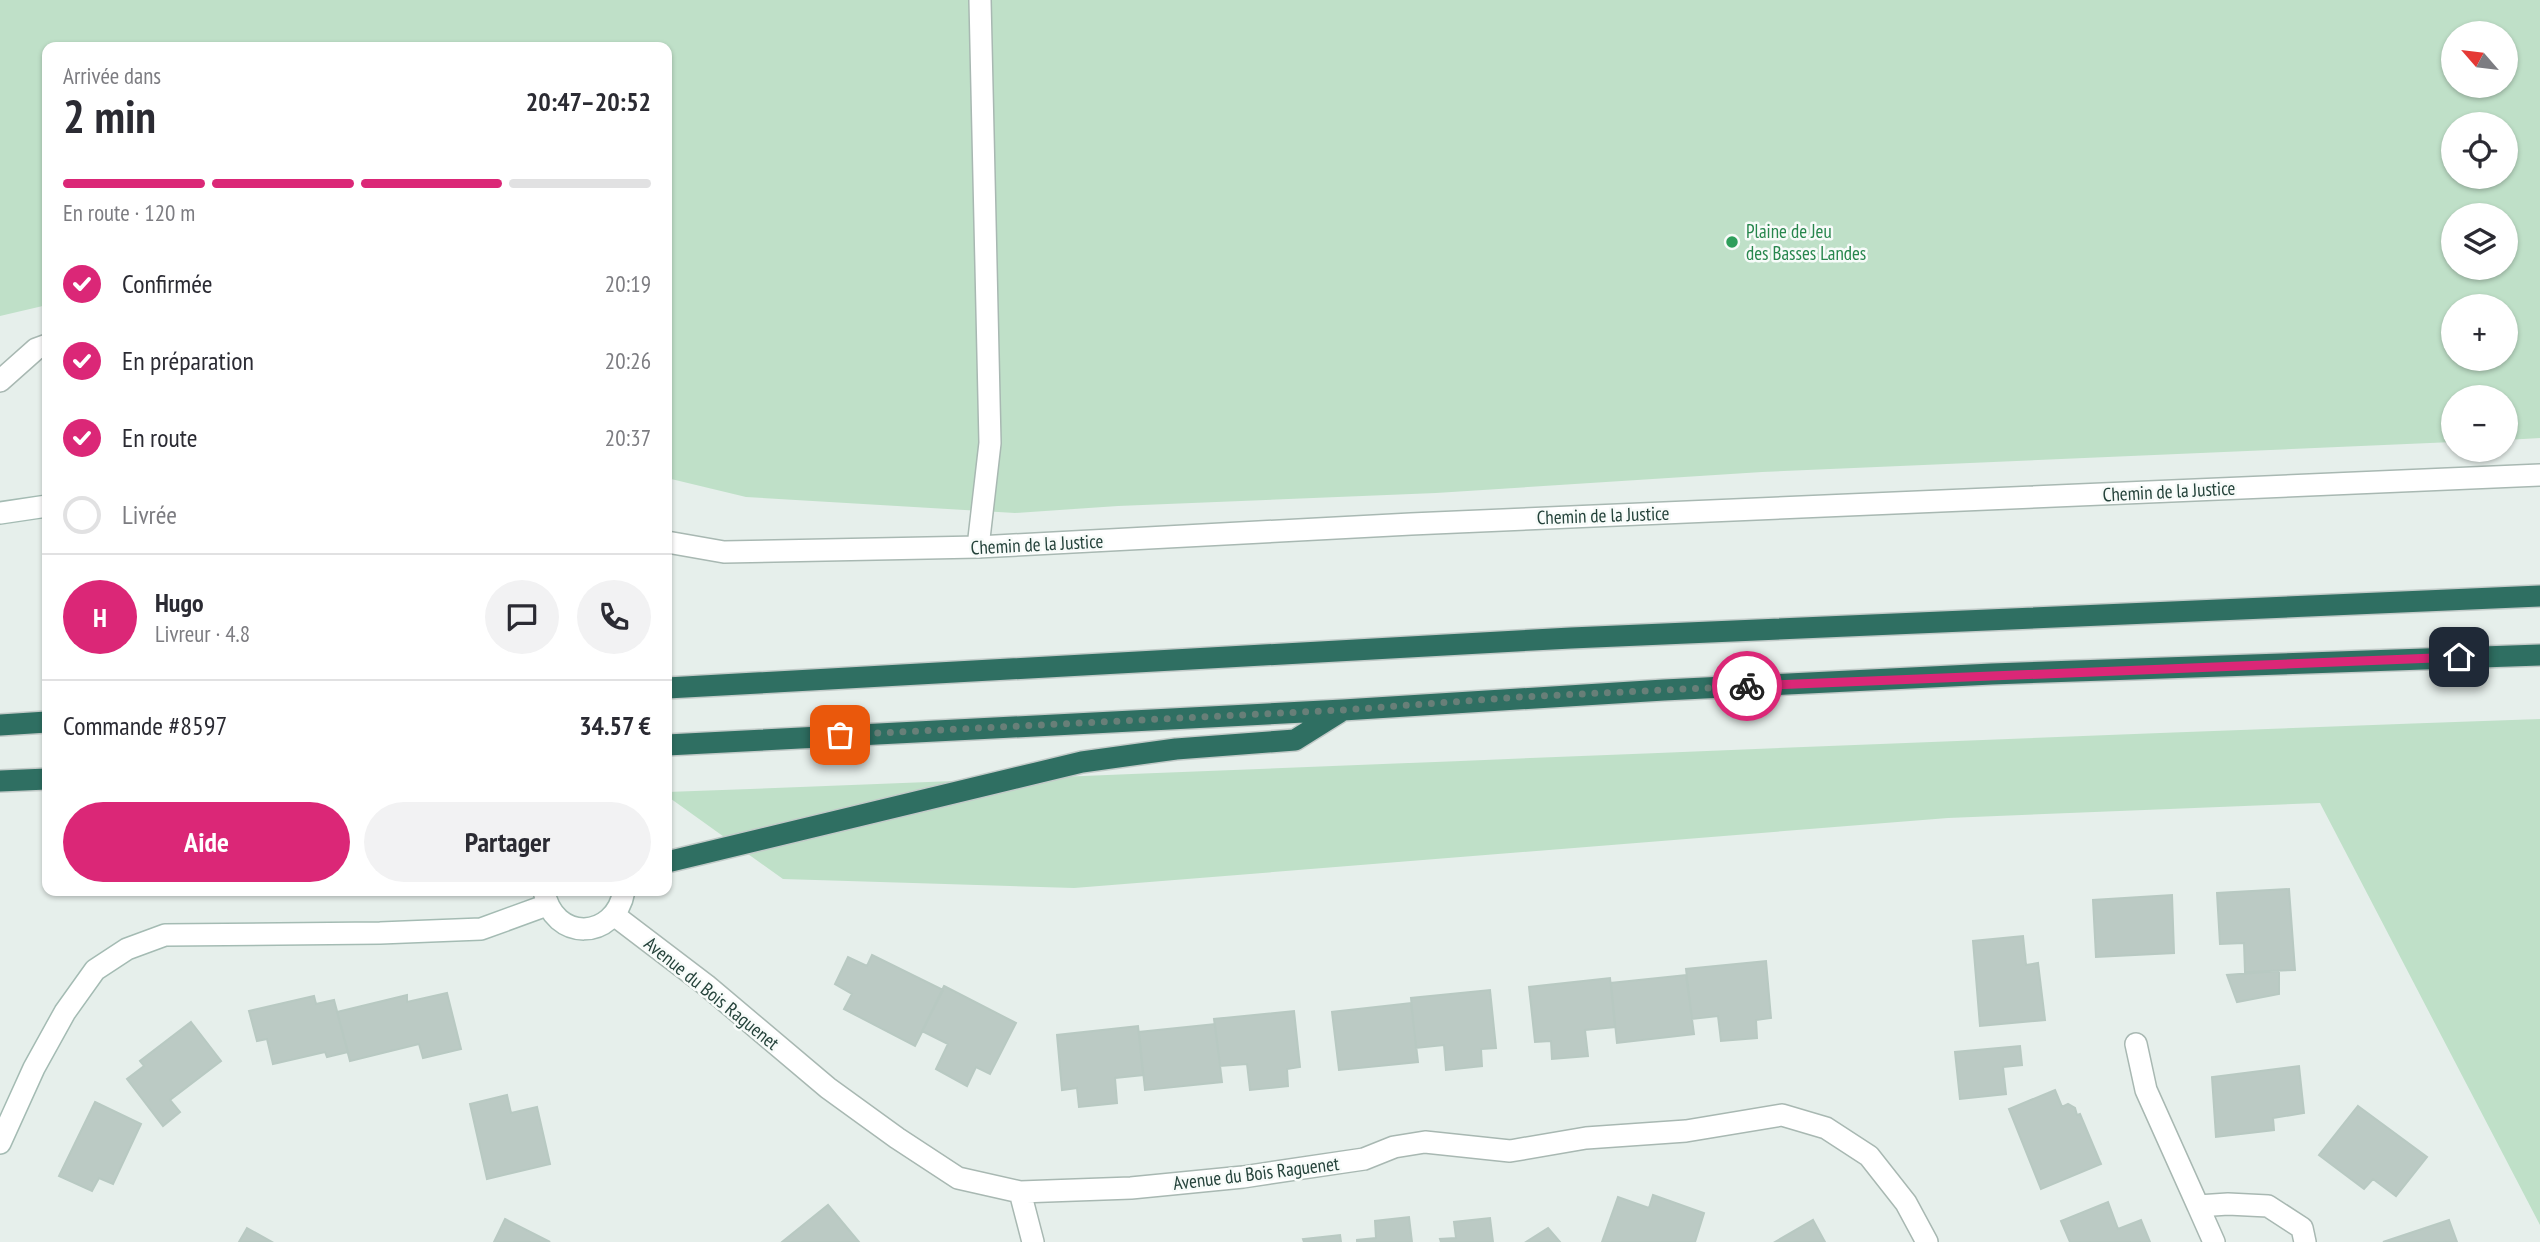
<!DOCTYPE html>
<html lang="fr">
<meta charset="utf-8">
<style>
body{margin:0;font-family:"PT Sans Narrow",sans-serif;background:#f2f2f3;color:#2b2b33;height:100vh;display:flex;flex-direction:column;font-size:26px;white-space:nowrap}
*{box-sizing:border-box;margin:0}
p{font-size:23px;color:#7c7c81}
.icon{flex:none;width:38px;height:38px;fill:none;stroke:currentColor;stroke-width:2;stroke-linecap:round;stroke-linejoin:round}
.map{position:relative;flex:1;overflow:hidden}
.drawer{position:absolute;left:42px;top:42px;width:630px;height:854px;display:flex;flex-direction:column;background:#fff;border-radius:14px;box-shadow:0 2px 5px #0004}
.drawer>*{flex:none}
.needle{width:46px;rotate:298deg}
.fabs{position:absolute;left:2441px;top:21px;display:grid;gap:14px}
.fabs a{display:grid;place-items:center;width:77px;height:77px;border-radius:50%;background:#fff;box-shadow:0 2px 5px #0004;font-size:35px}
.pin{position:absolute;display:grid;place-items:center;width:60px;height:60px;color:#fff;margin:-30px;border-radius:14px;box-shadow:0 4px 10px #0006}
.courier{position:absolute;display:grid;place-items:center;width:70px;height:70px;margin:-35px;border:5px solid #db2777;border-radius:50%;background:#fff;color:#222;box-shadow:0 2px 9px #0007}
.head em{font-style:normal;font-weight:800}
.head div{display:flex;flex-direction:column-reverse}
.head{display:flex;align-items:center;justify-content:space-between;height:119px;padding:0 21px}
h1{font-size:46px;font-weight:800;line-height:52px}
.bar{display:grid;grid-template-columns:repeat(4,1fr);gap:10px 7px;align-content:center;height:84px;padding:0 21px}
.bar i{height:9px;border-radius:5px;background:#e1e1e2}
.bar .selected{background:#db2777}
.bar p{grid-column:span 4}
.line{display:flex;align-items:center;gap:18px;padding:0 21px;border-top:2px solid #e1e1e2}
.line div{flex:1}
.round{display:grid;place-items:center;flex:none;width:74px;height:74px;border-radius:37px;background:#f2f2f3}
ol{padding:0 21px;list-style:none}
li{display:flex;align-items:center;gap:21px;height:77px}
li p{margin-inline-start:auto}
li .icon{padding:7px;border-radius:50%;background:#db2777;color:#fff;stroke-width:4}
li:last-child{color:#7c7c81}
li i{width:38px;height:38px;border:4px solid #e1e1e2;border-radius:50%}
.primary-button{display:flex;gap:14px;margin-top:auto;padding:14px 21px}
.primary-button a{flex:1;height:80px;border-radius:42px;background:#db2777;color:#fff;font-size:28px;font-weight:800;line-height:80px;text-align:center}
.primary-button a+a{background:#f2f2f3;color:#2b2b33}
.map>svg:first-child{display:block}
.green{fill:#bfe0c8;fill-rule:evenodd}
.building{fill:#bbcac4;stroke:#b8c9c2;stroke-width:2}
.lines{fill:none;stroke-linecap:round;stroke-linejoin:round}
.lane-casing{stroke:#a8b8b2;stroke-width:24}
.street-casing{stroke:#a8b8b2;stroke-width:24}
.secondary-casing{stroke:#a4bbb3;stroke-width:24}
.highway-casing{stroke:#c2cac8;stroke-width:24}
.lane{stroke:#fff;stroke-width:21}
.street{stroke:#fff;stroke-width:21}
.secondary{stroke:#fff;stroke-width:21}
.highway{stroke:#2f6f62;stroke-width:21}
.done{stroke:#687f78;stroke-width:7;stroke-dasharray:0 12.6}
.route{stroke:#db2777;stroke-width:9}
.leisure-dot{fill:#2e9e5b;stroke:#f7fbf9;stroke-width:2.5}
.labels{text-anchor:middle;stroke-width:5;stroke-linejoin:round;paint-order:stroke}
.leisure-label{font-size:19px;fill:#27864d;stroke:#f7fbf9;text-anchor:start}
.street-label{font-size:19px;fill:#24423a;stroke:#f7fbf9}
</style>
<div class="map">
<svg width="2540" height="1242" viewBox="0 0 2540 1242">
<rect width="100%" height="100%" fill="#e6efeb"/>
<!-- green -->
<path class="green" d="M0,0H2540V438L2506,440V397H2454L2453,442L1762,472L1436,493L1118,506L1015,513L746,497L667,478V47H47V305L0,316ZM2454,33H2506V86H2454ZM2454,124H2506V177H2454ZM2454,215H2506V268H2454ZM2454,306H2506V359H2454Z
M2540,719V1225L2320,803L1948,818L1074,888L783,879L667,796V792C1291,769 1915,741 2540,719Z"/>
<!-- building -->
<path class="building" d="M2289,889L2295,970L2245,972L2244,943L2220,944L2217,893Z
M2172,895L2174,953L2096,957L2093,900Z
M2023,936L2026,965L2038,963L2045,1020L1980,1026L1973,941Z
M872,955L943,990L915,1046L844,1009L852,994L835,984L848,957L867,966Z
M1766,961L1771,1018L1756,1020L1757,1038L1721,1041L1718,1016L1692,1019L1686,969Z
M2279,971V994L2237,1002L2227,975Z
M1686,975L1694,1034L1617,1043L1611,983Z
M1610,978L1615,1027L1585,1030L1588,1056L1552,1059L1551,1041L1535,1042L1529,987Z
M944,986L1016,1023L990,1074L976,1067L967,1086L936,1069L948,1044L922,1031Z
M1490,990L1496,1048L1481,1049L1482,1066L1446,1070L1444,1045L1416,1048L1411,998Z
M447,993L461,1049L423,1058L419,1044L350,1061L337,1012L407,995V1002Z
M314,996L316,1004L334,1000L348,1052L327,1057L325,1052L273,1064L267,1039L257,1041L249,1011Z
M1411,1003L1418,1062L1339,1070L1332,1012Z
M1294,1011L1300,1067L1287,1069L1288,1086L1250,1090L1247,1064L1220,1066L1214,1019Z
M191,1022L221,1061L170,1100L180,1112L163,1126L127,1079L144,1066L140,1061Z
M1215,1024L1222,1082L1145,1090L1139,1032Z
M1138,1026L1143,1075L1115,1078L1117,1103L1079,1107L1077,1088L1062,1090L1057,1035Z
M2020,1046L2022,1065L2003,1067L2006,1094L1960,1099L1955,1052Z
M2299,1066L2304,1113L2273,1118L2274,1130L2216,1137L2212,1077Z
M2055,1090L2062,1107L2068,1104L2075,1108L2077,1115L2080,1114L2101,1164L2041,1189L2009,1109Z
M507,1095L511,1113L537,1107L550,1164L487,1179L470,1104Z
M95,1102L141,1124L113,1184L99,1178L92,1191L59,1176Z
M2358,1106L2427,1157L2396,1196L2373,1179L2364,1189L2319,1155Z
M1653,1195L1704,1213L1695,1242H1602L1618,1197L1649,1208Z
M2108,1202L2118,1229L2141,1220L2150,1242H2070L2061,1221Z
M828,1205L859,1242H782Z
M1409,1217L1412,1242H1357V1240L1376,1238L1375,1221Z
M1490,1218L1493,1242H1441L1440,1239L1456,1238L1454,1222Z
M505,1219L550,1242H494Z
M1813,1220L1825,1242H1775Z
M2449,1220L2457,1242H2383Z
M247,1228L272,1242H239Z
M1548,1228L1560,1242H1526Z
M1340,1235L1341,1242H1304L1303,1239Z"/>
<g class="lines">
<!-- lane casing -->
<g class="lane-casing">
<path id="lane" d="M978,547L990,443L980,0"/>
</g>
<!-- street casing -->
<g class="street-casing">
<path id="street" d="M0,381L36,349L47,345
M667,542L724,552L978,547L1411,524L2540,475
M614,915L706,985L828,1088L897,1138L958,1178L1020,1192L1131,1188L1243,1177L1364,1159L1394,1147L1425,1142L1510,1151L1586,1138L1686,1131L1782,1115L1826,1128L1869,1156L1906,1203L1927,1242
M2136,1044L2146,1090L2198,1206L2228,1204L2268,1206L2302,1228L2305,1242
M1020,1192L1033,1242
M2198,1206L2214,1242"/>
</g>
<!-- secondary casing -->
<g class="secondary-casing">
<path id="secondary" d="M0,513L47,506
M544,891C553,942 615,941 624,891
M0,1143L34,1068L65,1012L95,970L127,949L165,935L380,933L481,929L547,905"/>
</g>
<!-- highway casing -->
<g class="highway-casing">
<path id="highway" d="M667,688L1571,638L2540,596
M0,725L47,722
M667,745L1343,710L1664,690L1992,674L2540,655
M0,781L47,779
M667,862L1082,762L1176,749L1295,740L1343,710"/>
</g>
<!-- lane -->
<use href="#lane" class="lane"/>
<!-- street -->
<use href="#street" class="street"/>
<!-- secondary -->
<use href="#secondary" class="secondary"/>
<!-- highway -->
<use href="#highway" class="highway"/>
</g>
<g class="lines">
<!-- done -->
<path class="done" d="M840,735L1343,710L1520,697L1747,686"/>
<!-- route -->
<path class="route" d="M1747,686L2459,657"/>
</g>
<!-- markers -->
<circle class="leisure-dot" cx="1732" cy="242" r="7"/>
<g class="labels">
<!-- leisure labels -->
<g class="leisure-label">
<text x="1746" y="238">Plaine de Jeu<tspan x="1746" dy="22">des Basses Landes</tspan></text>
</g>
<!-- street labels -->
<g class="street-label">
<text transform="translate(2169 491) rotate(-3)" y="7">Chemin de la Justice</text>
<text transform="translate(1603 515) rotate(-2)" y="7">Chemin de la Justice</text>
<text transform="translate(1037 544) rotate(-3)" y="7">Chemin de la Justice</text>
<text transform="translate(712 993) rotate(39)" y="7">Avenue du Bois Raguenet</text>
<text transform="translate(1256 1173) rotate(-7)" y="7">Avenue du Bois Raguenet</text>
</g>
</g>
</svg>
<div class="fabs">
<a><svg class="needle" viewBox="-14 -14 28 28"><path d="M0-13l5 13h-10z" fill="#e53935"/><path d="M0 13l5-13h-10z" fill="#7c7c81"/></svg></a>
<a><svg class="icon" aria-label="locate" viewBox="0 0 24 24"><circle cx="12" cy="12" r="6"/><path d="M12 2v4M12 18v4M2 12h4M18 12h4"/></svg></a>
<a><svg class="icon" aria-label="layers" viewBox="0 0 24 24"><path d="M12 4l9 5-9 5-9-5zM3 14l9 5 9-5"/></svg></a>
<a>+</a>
<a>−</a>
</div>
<div class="pin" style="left:840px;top:735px;background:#ea580c"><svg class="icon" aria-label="bag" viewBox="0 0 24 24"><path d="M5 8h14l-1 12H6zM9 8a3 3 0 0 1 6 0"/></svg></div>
<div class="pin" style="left:2459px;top:657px;background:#1f2937"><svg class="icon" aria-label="home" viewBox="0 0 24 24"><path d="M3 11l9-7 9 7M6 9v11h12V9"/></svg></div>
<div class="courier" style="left:1747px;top:686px"><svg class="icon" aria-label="bike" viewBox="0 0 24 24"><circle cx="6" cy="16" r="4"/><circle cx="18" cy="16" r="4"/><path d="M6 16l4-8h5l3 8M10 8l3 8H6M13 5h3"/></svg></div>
<section class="drawer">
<div class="head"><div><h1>2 min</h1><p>Arrivée dans</p></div><em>20:47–20:52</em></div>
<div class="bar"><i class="selected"></i><i class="selected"></i><i class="selected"></i><i></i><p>En route · 120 m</p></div>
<ol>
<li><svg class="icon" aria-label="check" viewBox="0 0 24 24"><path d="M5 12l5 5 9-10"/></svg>Confirmée<p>20:19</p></li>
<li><svg class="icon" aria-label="check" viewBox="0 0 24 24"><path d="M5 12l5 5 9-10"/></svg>En préparation<p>20:26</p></li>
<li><svg class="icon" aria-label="check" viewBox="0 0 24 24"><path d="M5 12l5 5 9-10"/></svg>En route<p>20:37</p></li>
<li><i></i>Livrée</li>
</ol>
<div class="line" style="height:126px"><b class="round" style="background:#db2777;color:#fff">H</b><div><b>Hugo</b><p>Livreur · 4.8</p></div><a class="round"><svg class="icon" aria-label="chat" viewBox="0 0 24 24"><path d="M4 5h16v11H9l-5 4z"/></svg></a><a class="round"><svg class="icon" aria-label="phone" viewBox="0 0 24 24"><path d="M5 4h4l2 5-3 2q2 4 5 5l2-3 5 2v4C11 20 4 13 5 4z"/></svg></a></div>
<div class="line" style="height:91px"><div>Commande #8597</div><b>34.57 €</b></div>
<div class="primary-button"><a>Aide</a><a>Partager</a></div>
</section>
</div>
